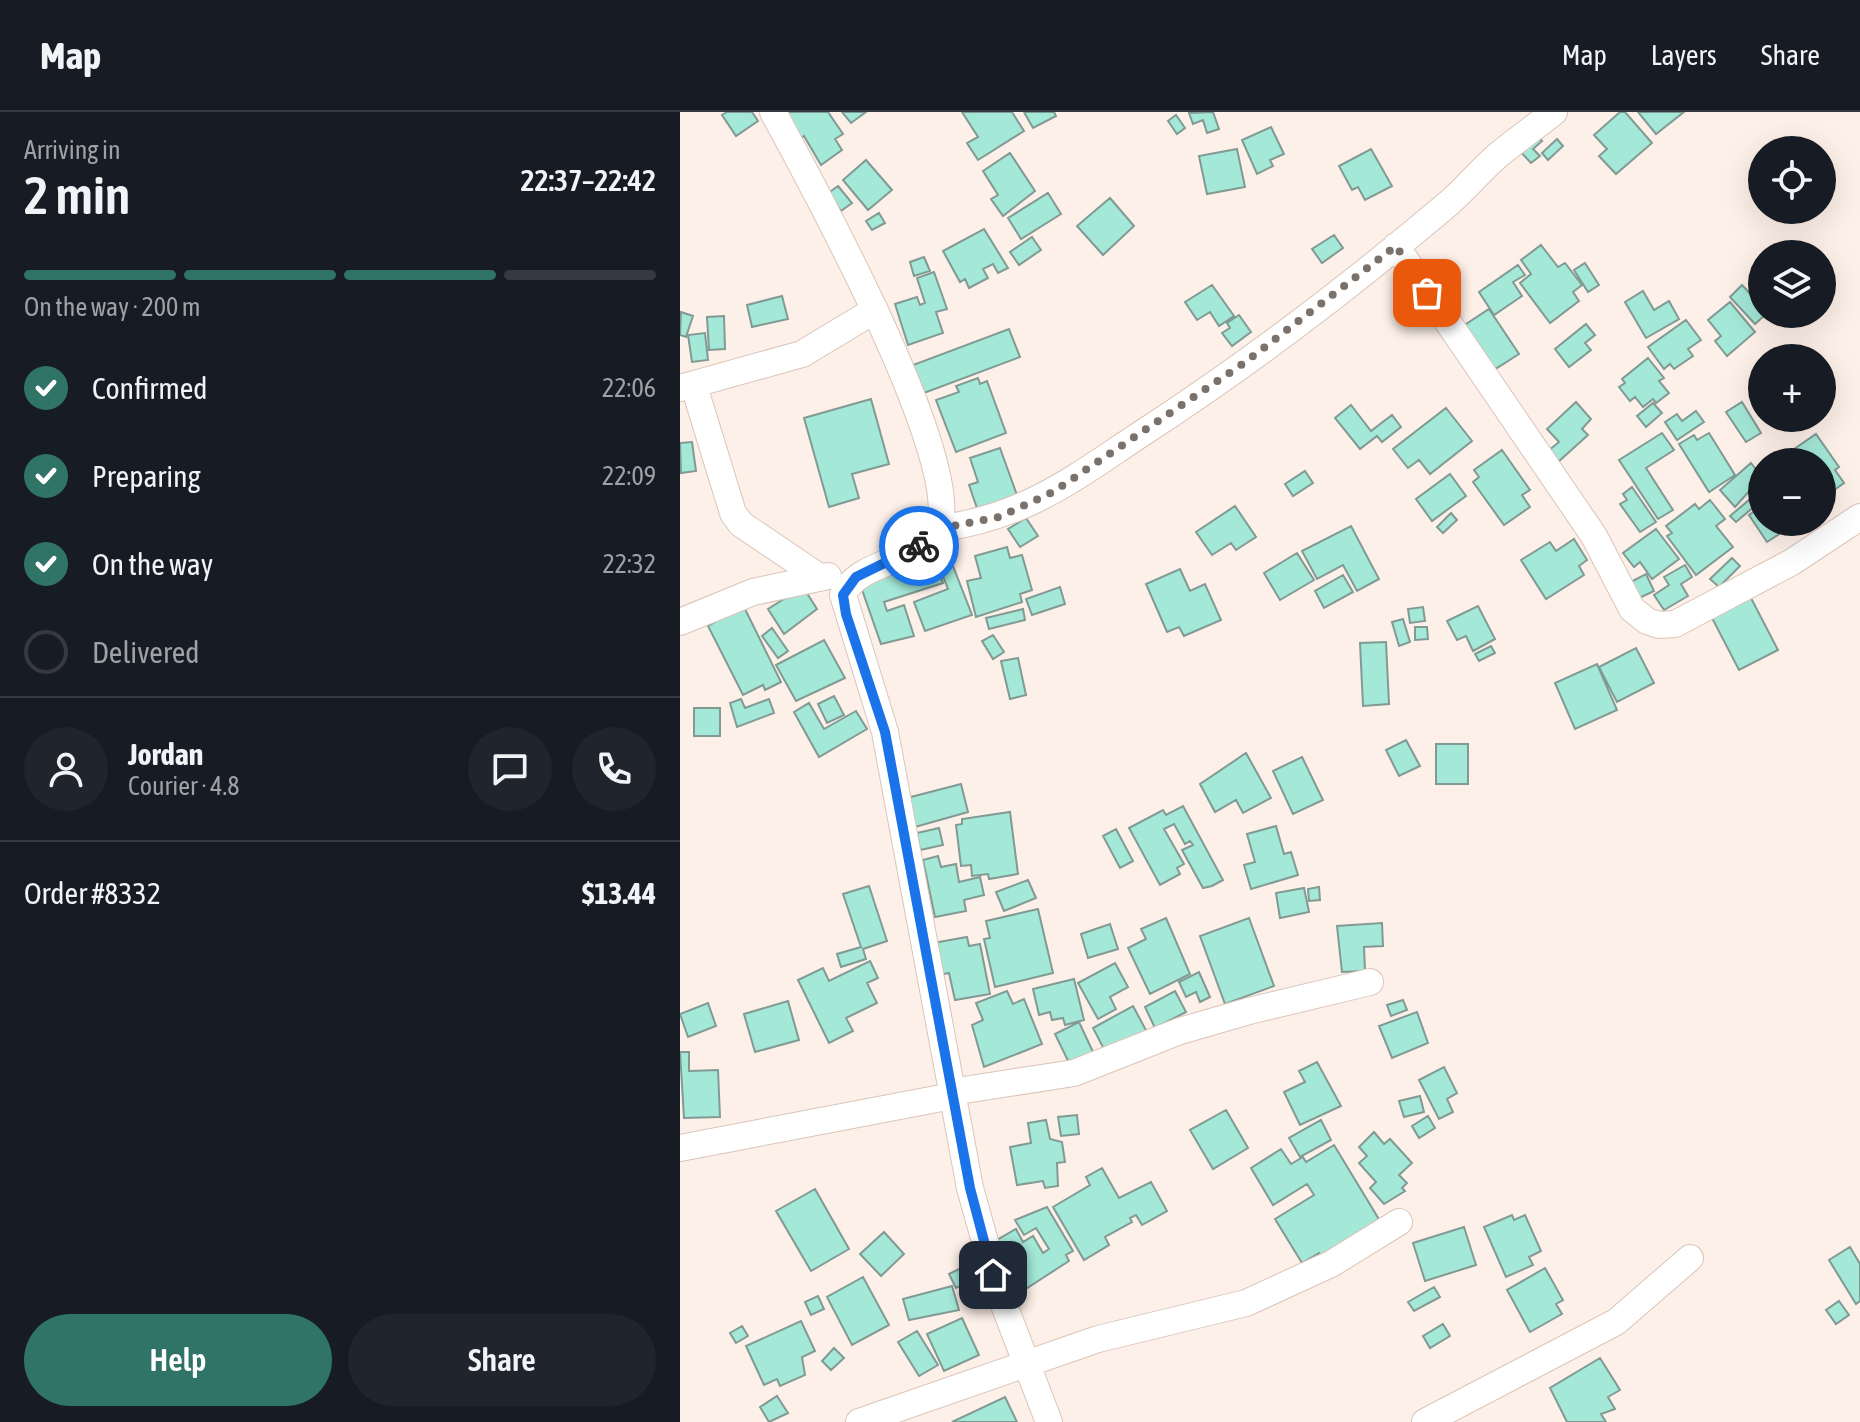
<!DOCTYPE html>
<meta charset="utf-8">
<style>
body{margin:0;font-family:"Asap Condensed",sans-serif;background:#20242c;color:#f1f3f6;height:100vh;display:flex;flex-direction:column;font-size:30px;white-space:nowrap}
*{box-sizing:border-box;margin:0}
p{font-size:26px;color:#9ea1a6}
.icon{flex:none;width:44px;height:44px;fill:none;stroke:currentColor;stroke-width:2;stroke-linecap:round;stroke-linejoin:round}
.map{position:relative;flex:1;overflow:hidden}
.side{display:flex;flex-direction:column;background:#171b24;width:680px}
.side>*{flex:none}
.fabs{position:absolute;left:1068px;top:24px;display:grid;gap:16px}
.fabs a{display:grid;place-items:center;width:88px;height:88px;border-radius:50%;background:#171b24;box-shadow:0 8px 32px #0002;font-size:40px}
.pin{position:absolute;display:grid;place-items:center;width:68px;height:68px;color:#fff;margin:-34px;border-radius:16px;box-shadow:0 4px 12px #0006}
.courier{position:absolute;display:grid;place-items:center;width:80px;height:80px;margin:-40px;border:6px solid #1a73e8;border-radius:50%;background:#fff;color:#222;box-shadow:0 2px 10px #0007}
.summary em{font-style:normal;font-weight:600}
.summary div{display:flex;flex-direction:column-reverse}
.summary{display:flex;align-items:center;justify-content:space-between;height:136px;padding:0 24px}
h1{font-size:52px;font-weight:600;line-height:60px}
.bar{display:grid;grid-template-columns:repeat(4,1fr);gap:12px 8px;align-content:center;height:96px;padding:0 24px}
.bar i{height:10px;border-radius:6px;background:#363941}
.bar .on{background:#307467}
.bar p{grid-column:span 4}
.line{display:flex;align-items:center;gap:20px;padding:0 24px;border-top:2px solid #363941}
.line div{flex:1}
.round{display:grid;place-items:center;flex:none;width:84px;height:84px;border-radius:42px;background:#20242c}
ol{padding:0 24px;list-style:none}
li{display:flex;align-items:center;gap:24px;height:88px}
li p{margin-inline-start:auto}
li .icon{padding:8px;border-radius:50%;background:#307467;color:#fff;stroke-width:4}
li:last-child{color:#9ea1a6}
li i{width:44px;height:44px;border:4px solid #363941;border-radius:50%}
.cta{display:flex;gap:16px;margin-top:auto;padding:16px 24px}
.cta a{flex:1;height:92px;border-radius:48px;background:#307467;color:#fff;font-size:32px;font-weight:600;line-height:92px;text-align:center}
.cta a+a{background:#20242c;color:#f1f3f6}
header{display:flex;align-items:center;gap:48px;box-sizing:border-box;height:112px;padding:0 40px;background:#171b24;border-bottom:2px solid #363941}
header strong{font-size:38px}
nav{display:flex;gap:44px;margin-inline-start:auto;font-size:28px}
main{display:flex;flex:1;min-height:0}
.map>svg:first-child{display:block}
.building{fill:#a4e8d8;stroke:#819a94;stroke-width:2}
.lines{fill:none;stroke-linecap:round;stroke-linejoin:round}
.minor-casing{stroke:#dac5b8;stroke-width:28}
.minor{stroke:#fff;stroke-width:26}
.done{stroke:#7a716b;stroke-width:8;stroke-dasharray:0 14.4}
.route{stroke:#1a73e8;stroke-width:10}
</style>
<header>
<strong>Map</strong>
<nav><a>Map</a><a>Layers</a><a>Share</a></nav>
</header>
<main>
<section class="side">
<div class="summary"><div><h1>2 min</h1><p>Arriving in</p></div><em>22:37–22:42</em></div>
<div class="bar"><i class="on"></i><i class="on"></i><i class="on"></i><i></i><p>On the way · 200 m</p></div>
<ol>
<li><svg class="icon" aria-label="check" viewBox="0 0 24 24"><path d="M5 12l5 5 9-10"/></svg>Confirmed<p>22:06</p></li>
<li><svg class="icon" aria-label="check" viewBox="0 0 24 24"><path d="M5 12l5 5 9-10"/></svg>Preparing<p>22:09</p></li>
<li><svg class="icon" aria-label="check" viewBox="0 0 24 24"><path d="M5 12l5 5 9-10"/></svg>On the way<p>22:32</p></li>
<li><i></i>Delivered</li>
</ol>
<div class="line" style="height:144px"><a class="round"><svg class="icon" aria-label="person" viewBox="0 0 24 24"><circle cx="12" cy="8" r="4"/><path d="M4 21q1-7 8-7t8 7"/></svg></a><div><b>Jordan</b><p>Courier · 4.8</p></div><a class="round"><svg class="icon" aria-label="chat" viewBox="0 0 24 24"><path d="M4 5h16v11H9l-5 4z"/></svg></a><a class="round"><svg class="icon" aria-label="phone" viewBox="0 0 24 24"><path d="M5 4h4l2 5-3 2q2 4 5 5l2-3 5 2v4C11 20 4 13 5 4z"/></svg></a></div>
<div class="line" style="height:104px"><div>Order #8332</div><b>$13.44</b></div>
<div class="cta"><a>Help</a><a>Share</a></div>
</section>
<div class="map">
<svg width="1180" height="1310" viewBox="0 0 1180 1310">
<rect width="100%" height="100%" fill="#fdf0e8"/>
<!-- building -->
<path class="building" d="M47,0H72L78,9L56,24L42,3Z
M107,0H148L163,22L155,27L162,38L141,53L124,24L120,27Z
M162,0H186L171,11Z
M282,0H332L344,19L298,48L287,31L298,25Z
M344,0H374L376,4L353,16Z
M533,0L539,17L527,21L523,8L513,12L509,1Z
M940,0H945L972,31L936,62L919,44L927,37L914,23Z
M958,0H1004L976,22Z
M496,3L505,16L497,22L488,9Z
M591,15L604,42L590,48L593,54L577,62L562,28Z
M855,22L862,29L853,37L860,44L851,51L838,37Z
M877,27L883,34L868,48L862,41Z
M557,37L565,75L527,82L519,44Z
M691,37L712,74L685,88L678,75L672,78L659,54Z
M330,41L355,79L323,104L311,87L318,83L303,59Z
M186,48L212,78L188,98L163,68Z
M158,74L172,91L161,99L147,82Z
M368,81L381,102L341,127L328,106Z
M430,86L454,114L423,143L397,114Z
M199,101L205,111L192,118L186,109Z
M304,117L328,156L318,161L313,152L303,157L308,166L289,176L285,167L280,170L263,139Z
M654,123L663,136L642,151L632,137Z
M352,125L361,138L339,153L330,140Z
M861,133L878,155L885,151L902,173L893,180L899,189L870,211L840,171L851,162L841,148Z
M244,145L250,159L234,164L230,150Z
M905,151L919,173L908,180L894,158Z
M838,153L845,163L833,170L842,184L814,203L799,180Z
M254,160L267,197L256,200L263,221L228,233L215,192L237,185L240,193L245,191L237,166Z
M532,173L554,204L539,214L530,200L517,208L505,190Z
M1062,173L1082,194V202H1086L1075,212L1050,185Z
M963,179L974,198L989,189L999,207L966,226L945,190Z
M102,184L108,207L72,215L67,193Z
M1050,190L1075,220L1047,244L1035,229L1041,224L1028,208Z
M809,197L839,242L809,261L780,216Z
M1,200L13,204L6,225L0,223Z
M559,203L571,220L552,234L542,221L550,216L547,211Z
M44,204L45,237L29,238L27,205Z
M1006,208L1021,228L1008,237L1013,244L994,257L990,252L984,257L968,235Z
M906,212L915,223L905,231L911,238L889,255L875,237Z
M329,217L340,245L244,281L233,253Z
M25,221L28,248L12,250L8,223Z
M968,246L984,266L979,269L989,281L976,291L973,287L963,295L955,285L950,289L939,275L945,271L942,267Z
M298,266L300,272L307,269L326,321L276,340L256,288L279,280L276,274Z
M191,287L209,352L172,362L179,386L149,395L124,306Z
M896,290L911,307L902,317L908,323L878,350L868,339L879,330L867,317Z
M1062,290L1081,321L1066,330L1046,300Z
M973,291L982,301L966,315L957,304Z
M671,293L691,319L712,303L721,315L702,330L697,324L680,337L655,306Z
M766,296L792,329L750,362L739,348L728,356L713,337Z
M1016,299L1024,310L997,328L985,310L997,302L1002,309Z
M982,321L994,338L966,356L993,398L978,407L939,348Z
M1029,321L1055,363L1029,380L999,332L1014,323L1017,328Z
M1136,322L1159,355L1155,358L1164,371L1143,386L1142,350H1108L1104,344Z
M12,330L16,359L1,361L0,331Z
M320,336L338,386L298,399L289,373L298,370L290,346Z
M822,338L850,378L842,383L850,395L824,413L793,370L799,365L794,358Z
M1071,351L1082,365L1055,395L1040,378Z
M625,359L633,371L613,384L605,372Z
M770,362L786,384L752,409L736,387Z
M952,375L976,410L960,420L940,392L947,388L943,382Z
M1082,377V388L1056,410L1050,404Z
M1030,388L1045,407L1036,414L1053,435L1016,463L987,424L992,421L986,414L1015,392L1019,397Z
M555,394L576,425L556,438L551,431L532,443L516,420Z
M1082,394V410H1118L1087,430L1069,403Z
M771,401L777,408L763,421L757,415Z
M346,406L358,424L340,435L328,417Z
M671,414L699,467L677,479L663,453L637,467L622,439Z
M976,417L999,447L972,467L960,450L954,455L943,441Z
M894,427L907,448L899,454L904,463L866,487L841,448L870,430L876,439Z
M327,435L330,446L342,443L352,478L340,482L342,490L296,505L287,469L301,466L295,444Z
M617,441L634,468L600,488L584,461Z
M1052,446L1060,454L1039,475L1030,467Z
M255,447L263,471L204,490L207,499L224,493L234,524L201,532L180,472Z
M1005,453L1012,465L1001,472L1008,484L984,498L974,483L989,473L984,465Z
M273,454L292,503L245,519L234,490L268,477L261,459Z
M500,457L510,479L525,472L541,508L504,524L499,515L487,520L466,472Z
M966,462L974,479L955,488L947,472Z
M663,463L673,480L644,496L635,479Z
M123,475L137,497L104,522L88,497Z
M380,475L385,492L352,503L346,487Z
M1071,486L1098,538L1059,558L1032,506Z
M798,494L815,527L793,539L786,524L777,528L767,509Z
M64,495L101,570L85,578L83,573L63,583L28,514L35,510L31,503Z
M743,495L745,509L730,511L728,497Z
M343,497L345,508L309,517L306,506Z
M723,507L730,530L719,534L712,510Z
M735,515H747L748,527L735,528Z
M92,516L108,539L98,546L82,524Z
M313,523L324,540L313,547L302,529Z
M144,528L165,566L116,589L96,553Z
M706,530L709,592L683,594L680,531Z
M811,534L815,541L799,549L795,542Z
M956,536L974,571L937,590L919,555Z
M338,546L346,583L330,587L321,549Z
M917,552L937,598L895,617L875,571Z
M154,584L164,603L147,611L138,592Z
M61,587L65,596L89,587L94,601L57,615L50,591Z
M129,591L144,617L176,599L187,617L139,645L114,600Z
M14,596H40V624H14Z
M726,628L740,654L719,664L706,638Z
M756,632H788V672H756Z
M566,641L591,686L563,701L556,688L535,700L520,672Z
M622,645L643,688L613,702L593,659Z
M281,672L288,700L235,715L227,686Z
M503,694L543,768L532,774L523,776L502,738L513,733L510,729L505,732L494,712L484,717L504,752L497,756L500,762L480,773L449,716L483,698L486,703Z
M330,700L338,762L309,767L308,762L292,764L291,753L281,754L276,713L282,712V707Z
M596,714L604,742L611,740L618,763L571,777L564,753L575,750L567,722Z
M259,716L263,733L240,738L237,721Z
M436,717L453,749L440,756L423,724Z
M258,744L261,755L276,752L279,770L300,765L304,783L284,788L286,799L255,805L243,748Z
M348,768L356,786L324,799L316,780Z
M189,774L207,829L183,837L186,847L161,855L157,842L181,835L163,782Z
M639,775L640,788L629,789L628,777Z
M624,776L629,800L600,806L596,781Z
M358,797L373,861L315,875L304,827L310,826L306,809Z
M486,806L510,862L470,882L448,836L466,827L461,817Z
M569,806L594,874L545,892L520,824Z
M702,811L703,834L684,835L685,859L662,860L657,814Z
M430,812L438,837L408,846L401,822Z
M287,825L289,834L300,832L310,882L275,888L269,861L259,863L253,831Z
M190,849L198,866L187,871L197,891L166,906L173,919L149,931L118,868L143,856L149,869Z
M435,851L448,875L430,885L436,897L418,907L398,871Z
M519,860L530,885L520,890L516,880L506,885L499,870Z
M394,867L404,908L385,913L383,906L372,908L370,900L359,903L353,877Z
M327,879L333,892L344,887L362,932L304,955L292,913L303,908L296,891Z
M495,879L506,900L475,916L465,895Z
M723,888L727,898L711,904L707,893Z
M108,889L119,928L75,940L64,902Z
M28,891L36,914L8,925L0,902Z
M453,894L468,922L427,943L413,916Z
M737,900L748,931L712,946L699,914Z
M399,910L414,942L390,953L375,922Z
M0,940H9V959L38,958L40,1005L4,1006Z
M637,950L661,994L620,1013L604,980L625,970L619,959Z
M764,955L777,981L767,987L773,1000L759,1007L739,968Z
M740,984L744,1000L724,1005L719,989Z
M546,998L568,1036L533,1057L510,1018Z
M397,1003L399,1022L381,1024L378,1005Z
M748,1004L755,1016L739,1026L732,1014Z
M366,1008L370,1027L382,1030L385,1050L377,1051L378,1074L365,1076L363,1069L337,1073L330,1035L351,1031L348,1011Z
M641,1008L651,1028L620,1045L609,1026Z
M694,1020L704,1032L710,1027L732,1051L719,1063L727,1071L722,1076L725,1079L704,1092L690,1076L696,1070L679,1051L687,1044L679,1035Z
M654,1033L700,1109L642,1145L639,1141L622,1151L595,1107L634,1083L627,1072L593,1093L571,1056L601,1037L611,1052L623,1045L626,1050Z
M422,1056L439,1086L471,1070L487,1099L462,1113L456,1103L450,1106L452,1110L425,1125L429,1133L404,1148L373,1095L410,1073L406,1065Z
M135,1077L169,1137L131,1159L96,1099Z
M367,1095L393,1139L386,1143L389,1149L344,1178L315,1129L336,1117L343,1130L353,1124L363,1141L369,1137L356,1116L344,1123L335,1108Z
M832,1103L834,1108L845,1103L861,1139L849,1145L853,1153L826,1165L804,1115Z
M784,1115L796,1153L745,1169L733,1131Z
M204,1120L224,1142L201,1164L180,1142Z
M1170,1135L1180,1152V1189L1176,1192L1149,1148Z
M287,1153L294,1168L276,1176L269,1162Z
M865,1156L883,1188L876,1192L882,1202L850,1220L827,1178Z
M183,1165L209,1213L172,1233L147,1185Z
M272,1174L279,1198L229,1208L223,1187Z
M754,1175L760,1185L734,1199L728,1190Z
M138,1184L144,1197L131,1203L125,1190Z
M1159,1189L1169,1203L1156,1212L1146,1198Z
M282,1206L299,1243L264,1259L247,1222Z
M121,1209L135,1239L122,1245L125,1263L100,1274L97,1267L84,1273L66,1234Z
M763,1212L770,1224L750,1236L743,1224Z
M62,1214L68,1224L56,1231L50,1221Z
M237,1219L258,1253L239,1264L218,1230Z
M154,1236L164,1246L151,1258L142,1249Z
M920,1246L940,1278L928,1285L935,1297L921,1302L926,1310H887L870,1276Z
M97,1284L108,1301L89,1310L80,1295Z
M325,1285L337,1310H272Z"/>
<g class="lines">
<!-- minor casing -->
<g class="minor-casing">
<path id="minor" d="M93,0C131,70 283,347 259,414C246,450 178,447 163,483L205,620L290,1076L319,1180L369,1310
M716,134L914,424L952,497L967,509L979,513L995,512L1112,450L1180,405
M14,274L53,401L61,412L138,464
M0,276L122,242L195,198
M258,417C348,404 391,368 464,320C570,251 672,173 769,91C786,76 800,59 817,44C835,29 855,15 874,0
M0,510L73,480L148,464
M271,980L394,961L500,919L569,899L690,870
M0,1036L272,984
M179,1310L418,1227L566,1191L651,1152L719,1110
M745,1310L936,1210L1010,1146"/>
</g>
<!-- minor -->
<use href="#minor" class="minor"/>
</g>
<g class="lines">
<!-- done -->
<path class="done" d="M239,434L258,417L319,405L373,380L564,251L716,134L747,181"/>
<!-- route -->
<path class="route" d="M239,434L176,465L163,483L166,502L205,620L290,1076L313,1163"/>
</g>
</svg>
<div class="fabs">
<a><svg class="icon" aria-label="locate" viewBox="0 0 24 24"><circle cx="12" cy="12" r="6"/><path d="M12 2v4M12 18v4M2 12h4M18 12h4"/></svg></a>
<a><svg class="icon" aria-label="layers" viewBox="0 0 24 24"><path d="M12 4l9 5-9 5-9-5zM3 14l9 5 9-5"/></svg></a>
<a>+</a>
<a>−</a>
</div>
<div class="pin" style="left:747px;top:181px;background:#ea580c"><svg class="icon" aria-label="bag" viewBox="0 0 24 24"><path d="M5 8h14l-1 12H6zM9 8a3 3 0 0 1 6 0"/></svg></div>
<div class="pin" style="left:313px;top:1163px;background:#1f2937"><svg class="icon" aria-label="home" viewBox="0 0 24 24"><path d="M3 11l9-7 9 7M6 9v11h12V9"/></svg></div>
<div class="courier" style="left:239px;top:434px"><svg class="icon" aria-label="bike" viewBox="0 0 24 24"><circle cx="6" cy="16" r="4"/><circle cx="18" cy="16" r="4"/><path d="M6 16l4-8h5l3 8M10 8l3 8H6M13 5h3"/></svg></div>
</div>
</main>
